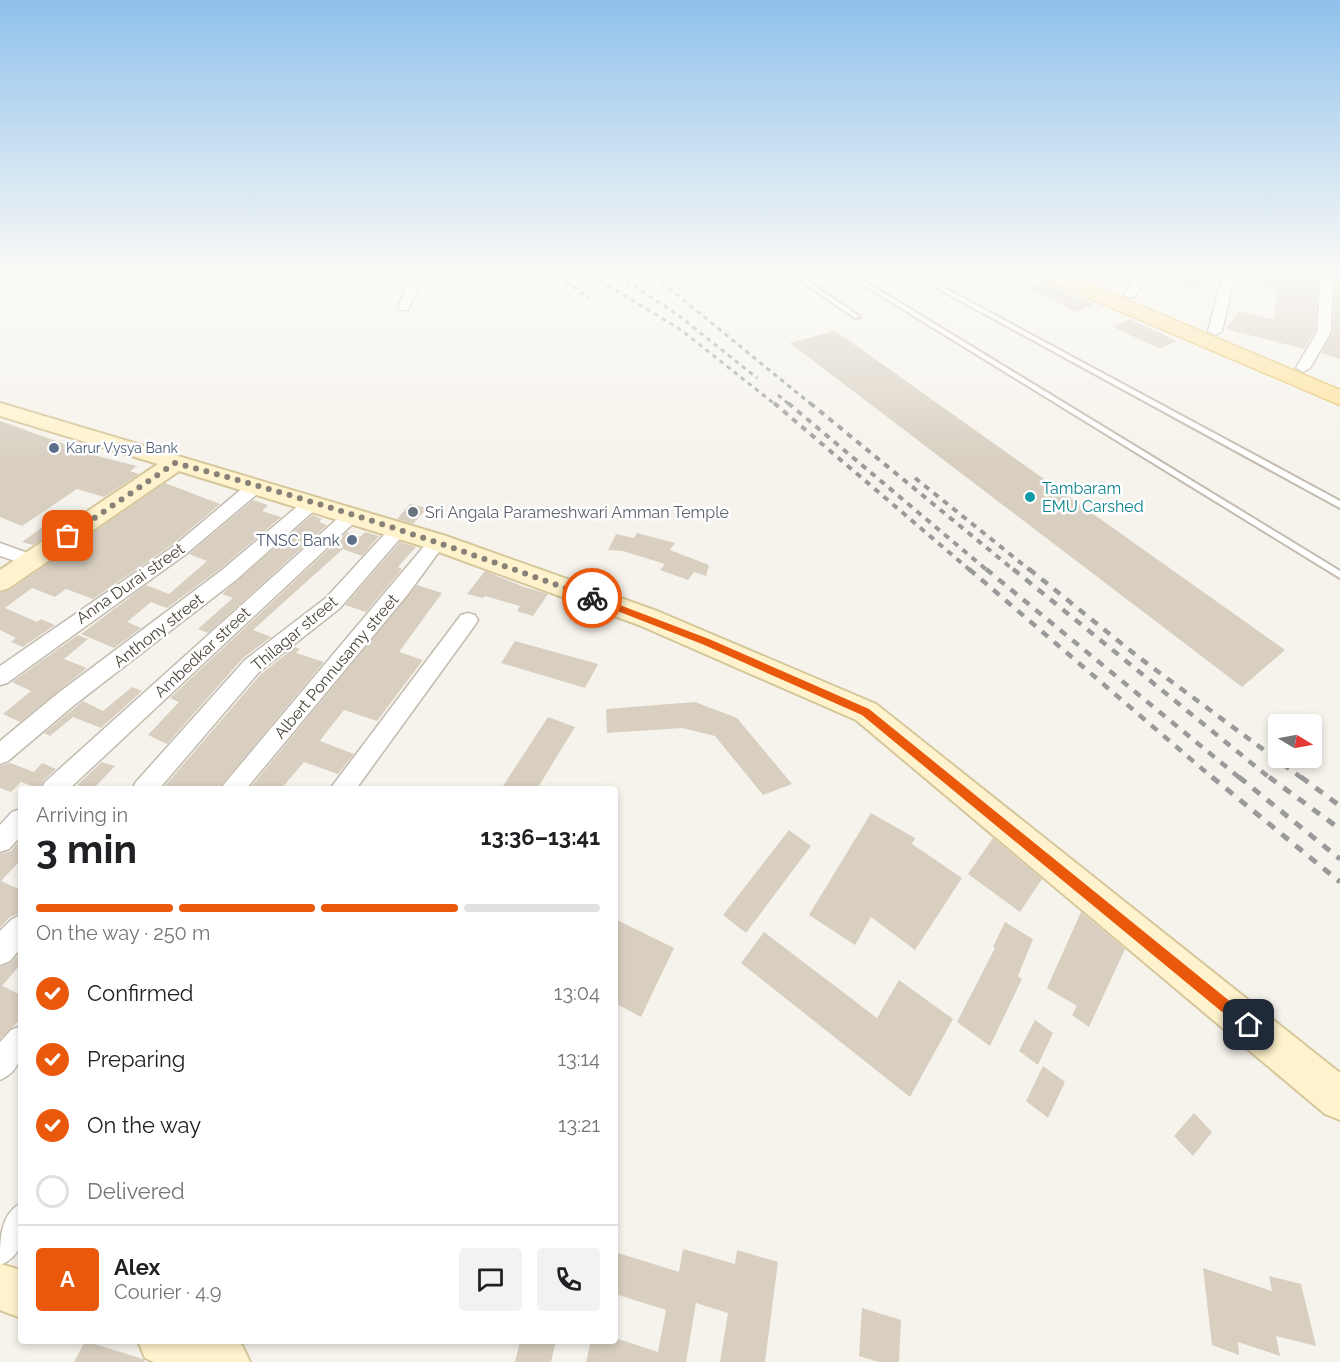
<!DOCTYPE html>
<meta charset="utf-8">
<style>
body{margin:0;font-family:Raleway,sans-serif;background:#f2f2f2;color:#202124;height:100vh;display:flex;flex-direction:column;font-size:22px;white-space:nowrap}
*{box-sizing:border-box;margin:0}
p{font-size:20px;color:#757577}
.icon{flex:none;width:33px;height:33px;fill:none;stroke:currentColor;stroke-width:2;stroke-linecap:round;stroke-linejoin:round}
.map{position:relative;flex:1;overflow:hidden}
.side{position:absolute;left:18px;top:786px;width:600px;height:558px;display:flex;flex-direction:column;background:#fff;border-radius:6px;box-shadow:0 3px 9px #0003}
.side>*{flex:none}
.needle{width:39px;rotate:100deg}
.tools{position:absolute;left:1268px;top:714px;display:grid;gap:12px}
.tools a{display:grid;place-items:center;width:54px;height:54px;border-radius:6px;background:#fff;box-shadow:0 3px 9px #0003;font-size:30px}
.pin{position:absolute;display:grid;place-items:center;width:51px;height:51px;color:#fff;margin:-26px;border-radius:12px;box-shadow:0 3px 9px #0006}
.courier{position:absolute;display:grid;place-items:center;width:60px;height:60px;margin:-30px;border:4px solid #ea580c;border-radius:50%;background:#fff;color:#222;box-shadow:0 2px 8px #0007}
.summary em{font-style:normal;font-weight:700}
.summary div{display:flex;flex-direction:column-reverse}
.summary{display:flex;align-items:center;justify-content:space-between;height:102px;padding:0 18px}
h1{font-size:39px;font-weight:700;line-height:45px}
.bar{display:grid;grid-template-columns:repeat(4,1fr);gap:9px 6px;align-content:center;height:72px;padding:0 18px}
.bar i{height:8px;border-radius:4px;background:#e0e0e0}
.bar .current{background:#ea580c}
.bar p{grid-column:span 4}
.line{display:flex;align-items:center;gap:15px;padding:0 18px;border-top:2px solid #e0e0e0}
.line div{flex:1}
.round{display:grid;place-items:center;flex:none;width:63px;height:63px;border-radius:6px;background:#f2f2f2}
ol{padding:0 18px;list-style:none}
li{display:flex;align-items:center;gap:18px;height:66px}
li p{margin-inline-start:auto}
li .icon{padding:6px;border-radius:50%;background:#ea580c;color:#fff;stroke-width:4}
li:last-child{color:#757577}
li i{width:33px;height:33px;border:3px solid #e0e0e0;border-radius:50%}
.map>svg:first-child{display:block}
.building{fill:#d8cfc1}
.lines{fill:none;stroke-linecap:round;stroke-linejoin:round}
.lane-casing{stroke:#c2bbae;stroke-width:4}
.street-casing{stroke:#c2bbae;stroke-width:3}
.secondary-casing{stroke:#d6c79b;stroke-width:4}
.primary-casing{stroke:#e6c16a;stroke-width:3}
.lane{fill:#fff;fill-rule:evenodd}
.street{fill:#fff;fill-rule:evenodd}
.secondary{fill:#fff3cd;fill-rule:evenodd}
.primary{fill:#ffe39c;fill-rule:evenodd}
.rail-far3{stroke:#9a9a9a;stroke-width:3;stroke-dasharray:4.5 4.5;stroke-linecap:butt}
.rail-far2{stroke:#9a9a9a;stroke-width:4;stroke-dasharray:6 6;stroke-linecap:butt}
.rail-far1{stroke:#9a9a9a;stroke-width:4.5;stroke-dasharray:8 8;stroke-linecap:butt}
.rail{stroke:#9a9a9a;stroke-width:5;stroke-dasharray:9 9;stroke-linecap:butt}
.route{fill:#ea580c}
.done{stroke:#878178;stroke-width:6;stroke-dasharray:0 10.8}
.service-dot{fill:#5c6f8a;stroke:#fff;stroke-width:2}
.culture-dot{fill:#0f9aa8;stroke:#fff;stroke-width:2}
.worship-dot{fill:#6b7280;stroke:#fff;stroke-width:2}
.labels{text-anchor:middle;stroke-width:5;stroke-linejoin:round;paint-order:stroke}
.far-service-label{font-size:14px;fill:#4e5e75;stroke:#fff;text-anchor:start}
.culture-label{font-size:16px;fill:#0d838f;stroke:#fff;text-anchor:start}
.worship-label{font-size:16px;fill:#5b616d;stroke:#fff;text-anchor:start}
.service-label{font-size:16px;fill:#4e5e75;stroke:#fff;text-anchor:end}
.street-label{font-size:16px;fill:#4b4439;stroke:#fff}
</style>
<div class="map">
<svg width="1340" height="1362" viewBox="0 0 1340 1362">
<rect width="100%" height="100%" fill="#f6f3ec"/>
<!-- building -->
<path class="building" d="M1151,271H1213L1209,287L1198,284L1197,289L1149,281Z
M1256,271H1319L1315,331L1304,349L1226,329L1239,311L1274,320L1277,288L1255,284Z
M1335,277L1340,278V359L1321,353L1333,332Z
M1043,281L1083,299L1094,304L1076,312L1025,288Z
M1129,319L1156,331L1176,341L1160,349L1113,327Z
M834,331L841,335L1285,650L1242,687L790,343Z
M0,421L101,457L137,466L130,471L139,474L104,497L77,489L22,526L0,517Z
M165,483L220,504L173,544L93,599L66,589L55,597L32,588L5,608L37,622L41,619L55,625L23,647L11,642L16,638L0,630V593L10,590Z
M253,500L268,505L262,511L281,517L221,568L167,608L151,602L127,622L141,628L114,648L81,634L146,585L169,594L207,561L189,554Z
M410,504L427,508L413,524L397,519Z
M312,515L322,519L319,522L327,525L208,633L198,629L233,598L222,594Z
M44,526L56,530L33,545L22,542Z
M347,532L360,537L365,532L379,536L362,556L343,549L253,630L271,637L243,658L167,744L148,735L179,702L170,698Z
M637,533L675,543L670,550L709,565L706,576L694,572L688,580L660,570L665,564L623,551L608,550L616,534L634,538Z
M400,542L416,547L398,567L402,569L366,612L345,605Z
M485,571L524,587L548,594L533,616L517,611L520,606L485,596L483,598L467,594Z
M417,585L442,593L399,652L423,660L377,721L344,710L325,734L320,741L354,754L338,774L304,762L281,789H249Z
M78,635L88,639L64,659L87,668L20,722L3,714L31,691L12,682Z
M515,641L598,664L585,688L501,663Z
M295,647L300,649L296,653L324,662L218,789L164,787L261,674Z
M132,687L142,691L101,728L73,717L50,736L44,733L83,701L103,711Z
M695,702L737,718L792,784L763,795L715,736L682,728L607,733L606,709Z
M548,717L575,727L537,789H501Z
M102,762L115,766L93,789L77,785Z
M10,763L34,772L42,763L56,769L44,780L39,789L21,782L11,792L0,788V766Z
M871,813L915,838L912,844L962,878L915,950L871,917L855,945L809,915Z
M789,830L811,846L746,933L723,915Z
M993,838L1042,879L1020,912L968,874Z
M21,839V860L1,881L21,890V913L10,917L0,928V854L11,851Z
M1081,912L1125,949L1089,1027L1072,1015L1077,1006L1047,988Z
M615,919L674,948L641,1017L615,1003Z
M1005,922L1033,939L1018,976L1022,979L990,1046L957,1022L995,948L993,947Z
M764,932L877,1018L899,980L953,1019L910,1097L741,963Z
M21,951V964L2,986L21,995V1019L0,1039V967L12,962Z
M1035,1020L1053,1033L1038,1065L1019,1051Z
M1043,1066L1065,1082L1048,1118L1026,1101Z
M1194,1113L1212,1132L1193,1156L1174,1136Z
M683,1249L735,1264L737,1250L778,1262L765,1362H720L728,1313L696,1303L686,1362H586L591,1341H615V1338L658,1352L666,1310L615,1294V1252L679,1272Z
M1203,1268L1272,1291L1269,1276L1301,1284L1316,1346L1276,1336L1280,1356L1238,1342L1239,1355L1212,1345Z
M862,1308L901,1320L899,1362H879L859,1356Z
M85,1341L143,1359L145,1362H74Z
M520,1341H556L551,1362H515Z"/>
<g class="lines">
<!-- lane casing -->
<g class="lane-casing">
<path id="lane" d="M787,271H794L860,317L855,318Z
M841,271H848L1340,571V578Z
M906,271H913L1340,501V508Z"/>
</g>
<!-- street casing -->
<g class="street-casing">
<path id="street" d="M419,271H431L418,288L408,310H400L398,307L406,288Z
M1137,271H1149V277L1134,297H1126L1124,294L1137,277Z
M1224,271H1236L1222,331L1215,335L1208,331Z
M1321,271H1333L1331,332L1310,368L1303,372L1296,368L1317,332Z
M257,480L265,485L263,489L186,554L7,683L0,685V666L174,546L251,481Z
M312,498L318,499L321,503L318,507L236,580L73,706L8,761L0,764V741L57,694L222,570L306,499Z
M352,509L358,511L361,515L358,519L69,789H41L45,782L346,511Z
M398,524L404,526L407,530L404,534L340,608L259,672L159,789H132L136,782L245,660L326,598L392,526Z
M437,536L446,542L408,594L246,789H220L431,538Z
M0,543L39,557L42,561L39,565L33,567L0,556Z
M468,613L475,615L478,620L475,625L356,789H330L461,615Z
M21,809V836L9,849L0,852V825L12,812Z
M21,915V948L10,961L0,965V931L12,919Z
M21,1026C21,1049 25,1069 0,1080V1042L11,1030Z
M21,1203C21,1230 29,1253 0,1265C0,1238 0,1215 21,1203Z"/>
</g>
<!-- secondary casing -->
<g class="secondary-casing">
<path id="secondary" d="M0,403L446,536L657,611L876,704L1340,1073V1120L1325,1114L856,720L639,625L428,548L179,471L9,588L0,591V570L158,464L0,416Z
M0,1264L21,1270V1318L0,1310Z
M138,1341H234L242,1345L250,1362H154L145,1358Z"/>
</g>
<!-- primary casing -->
<g class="primary-casing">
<path id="primary" d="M1033,271H1058L1340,390V405L1035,275Z"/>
</g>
<!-- lane -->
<use href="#lane" class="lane"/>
<!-- street -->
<use href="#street" class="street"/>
<!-- secondary -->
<use href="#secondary" class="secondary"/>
<!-- primary -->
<use href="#primary" class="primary"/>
<!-- rail-far3 -->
<path class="rail-far3" d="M551,271L589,298
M585,271L681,330L776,405
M611,271L678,315L757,378
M648,271L812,405
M778,395L790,405"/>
<!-- rail-far2 -->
<path class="rail-far2" d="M774,403L971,571
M788,403L988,571
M810,403L1015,571
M915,478L1031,571"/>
<!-- rail-far1 -->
<path class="rail-far1" d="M969,569L1214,779
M986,569L1241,779
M1013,569L1271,779
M1029,569L1137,656L1303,779"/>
<!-- rail -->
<path class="rail" d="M1212,777L1340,882
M1239,777L1340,859
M1269,777L1340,829
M1301,777L1340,806"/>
</g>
<!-- sky -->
<linearGradient id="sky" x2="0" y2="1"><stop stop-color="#8fc1ec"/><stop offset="0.59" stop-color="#fbfaf6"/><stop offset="1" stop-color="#fbfaf6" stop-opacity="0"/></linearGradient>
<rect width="1340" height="462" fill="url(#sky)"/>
<!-- route -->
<path class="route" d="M589,596H596L709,639L869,709L1253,1020V1030H1244L862,715L702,644L589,600Z"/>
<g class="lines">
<!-- done -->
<path class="done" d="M68,536L175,463C317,500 455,547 592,598"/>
</g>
<!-- markers -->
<g class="service-dot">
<circle cx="54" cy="448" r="6"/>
<circle cx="352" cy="540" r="6"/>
</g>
<circle class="culture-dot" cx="1030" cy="497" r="6"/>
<circle class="worship-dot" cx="413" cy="512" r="6"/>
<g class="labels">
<!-- far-service labels -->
<g class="far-service-label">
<text x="66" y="453">Karur Vysya Bank</text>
</g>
<!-- culture labels -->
<g class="culture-label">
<text x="1042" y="494">Tambaram<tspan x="1042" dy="18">EMU Carshed</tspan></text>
</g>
<!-- worship labels -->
<g class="worship-label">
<text x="425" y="518">Sri Angala Parameshwari Amman Temple</text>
</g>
<!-- service labels -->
<g class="service-label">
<text x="340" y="546">TNSC Bank</text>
</g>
<!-- street labels -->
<g class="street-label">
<text transform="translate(130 583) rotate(-35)" y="6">Anna Durai street</text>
<text transform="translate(158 630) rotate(-38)" y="6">Anthony street</text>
<text transform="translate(294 633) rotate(-40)" y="6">Thilagar street</text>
<text transform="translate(202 652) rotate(-43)" y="6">Ambedkar street</text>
<text transform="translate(336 666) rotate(-50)" y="6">Albert Ponnusamy street</text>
</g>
</g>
</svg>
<div class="tools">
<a><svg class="needle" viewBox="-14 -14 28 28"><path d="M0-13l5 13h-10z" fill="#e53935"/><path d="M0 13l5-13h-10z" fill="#757577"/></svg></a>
</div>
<div class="pin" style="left:68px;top:536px;background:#ea580c"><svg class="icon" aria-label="bag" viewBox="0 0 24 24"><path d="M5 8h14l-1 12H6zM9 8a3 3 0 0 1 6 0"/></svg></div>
<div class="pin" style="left:1249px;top:1025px;background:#1f2937"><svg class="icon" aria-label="home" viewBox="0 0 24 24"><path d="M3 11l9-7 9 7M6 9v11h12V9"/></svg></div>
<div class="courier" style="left:592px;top:598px"><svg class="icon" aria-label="bike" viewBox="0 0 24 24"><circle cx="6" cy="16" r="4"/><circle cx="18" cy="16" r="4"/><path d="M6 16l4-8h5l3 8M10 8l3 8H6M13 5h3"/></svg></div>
<section class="side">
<div class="summary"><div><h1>3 min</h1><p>Arriving in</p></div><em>13:36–13:41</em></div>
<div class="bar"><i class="current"></i><i class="current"></i><i class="current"></i><i></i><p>On the way · 250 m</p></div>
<ol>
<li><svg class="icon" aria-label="check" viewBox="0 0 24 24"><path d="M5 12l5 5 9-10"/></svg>Confirmed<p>13:04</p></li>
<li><svg class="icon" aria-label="check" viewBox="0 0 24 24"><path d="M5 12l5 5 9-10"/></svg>Preparing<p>13:14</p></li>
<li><svg class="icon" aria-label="check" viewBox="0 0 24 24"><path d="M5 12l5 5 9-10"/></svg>On the way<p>13:21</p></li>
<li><i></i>Delivered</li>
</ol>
<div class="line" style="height:108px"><b class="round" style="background:#ea580c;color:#fff">A</b><div><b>Alex</b><p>Courier · 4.9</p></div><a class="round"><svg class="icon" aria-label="chat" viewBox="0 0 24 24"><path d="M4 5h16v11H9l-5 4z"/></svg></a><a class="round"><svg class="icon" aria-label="phone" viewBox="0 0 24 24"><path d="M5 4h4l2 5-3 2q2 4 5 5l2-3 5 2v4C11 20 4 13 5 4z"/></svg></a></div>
</section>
</div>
